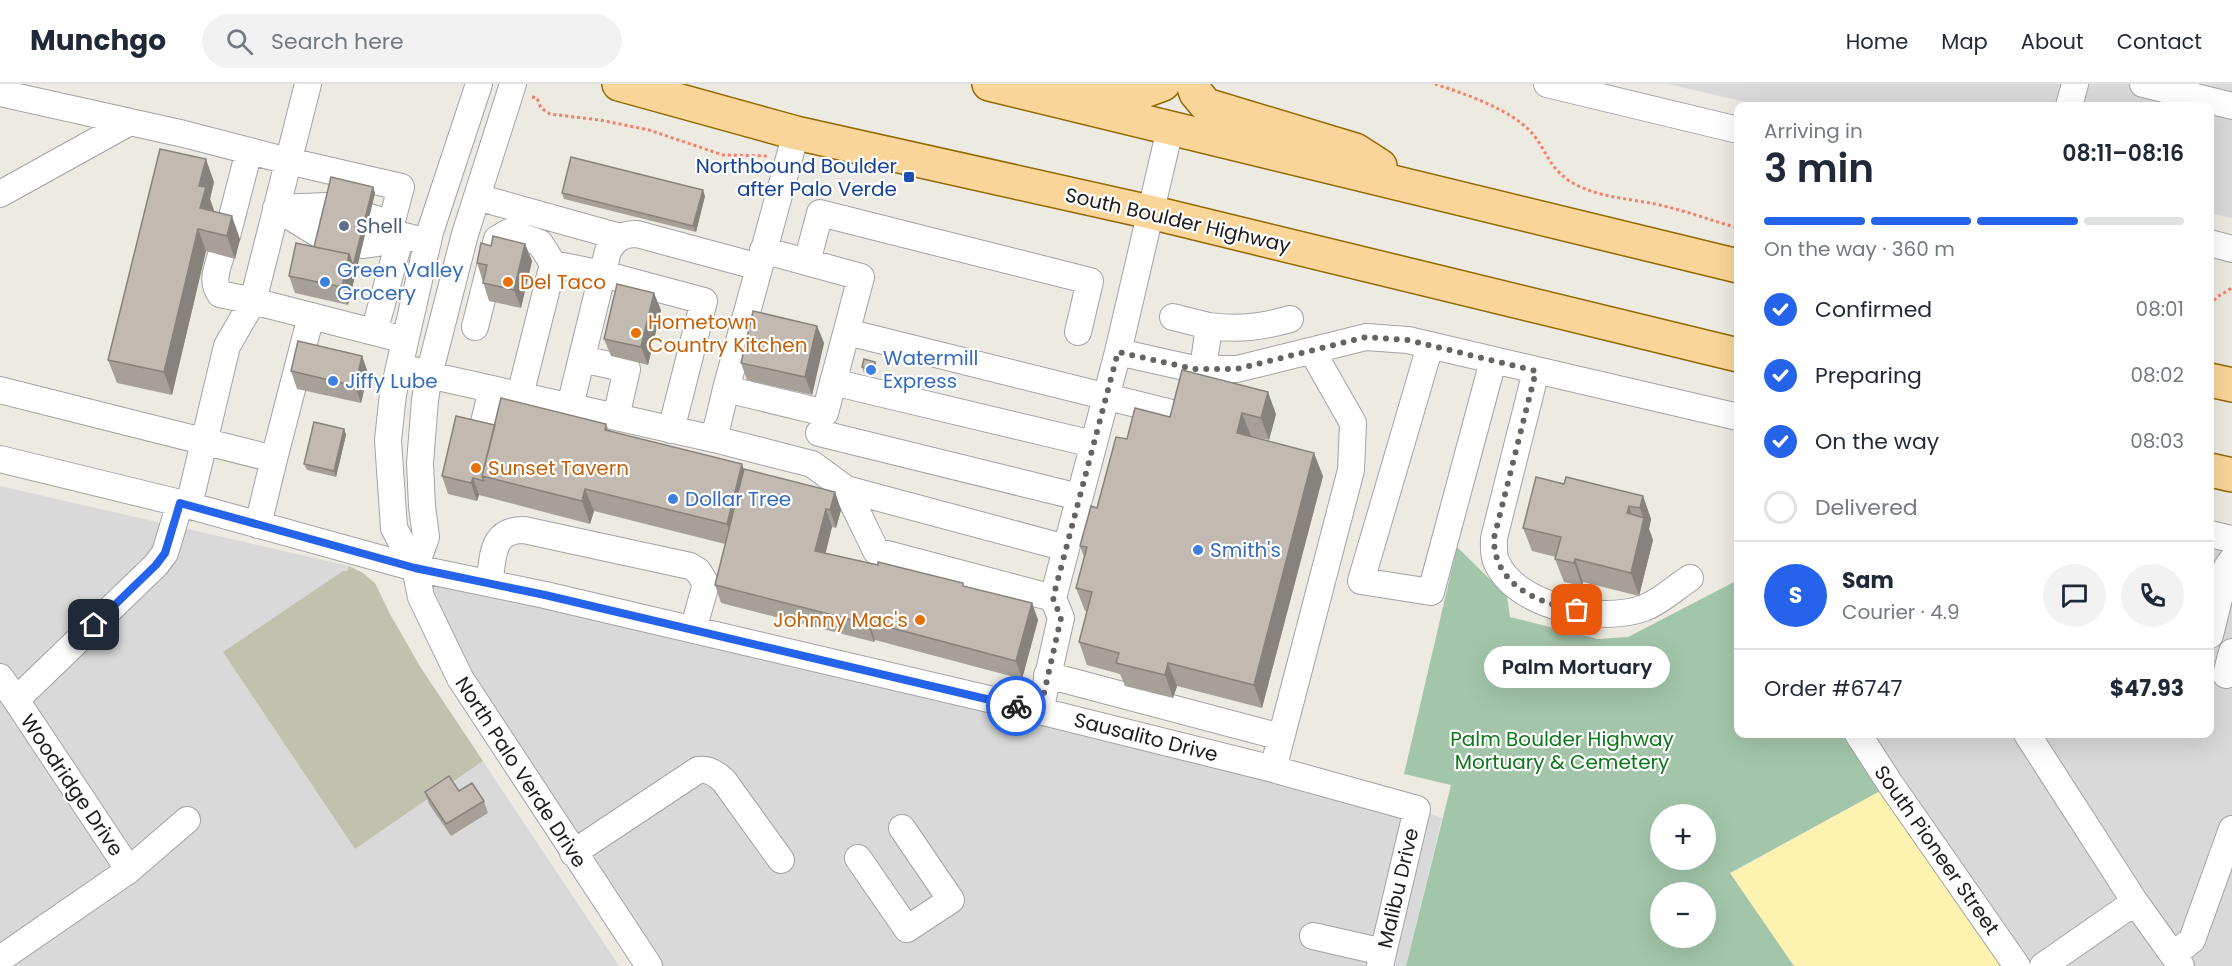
<!DOCTYPE html>
<meta charset="utf-8">
<style>
body{margin:0;font-family:Poppins,sans-serif;background:#f2f2f3;color:#1f2937;height:100vh;display:flex;flex-direction:column;font-size:22px;white-space:nowrap}
*{box-sizing:border-box;margin:0}
p{font-size:20px;color:#747a83}
.icon{flex:none;width:33px;height:33px;fill:none;stroke:currentColor;stroke-width:2;stroke-linecap:round;stroke-linejoin:round}
.map{position:relative;flex:1;overflow:hidden}
.drawer{position:absolute;left:1734px;top:18px;width:480px;height:636px;display:flex;flex-direction:column;background:#fff;border-radius:12px;box-shadow:0 6px 24px #0002}
.drawer>*{flex:none}
.buttons{position:absolute;left:1650px;top:720px;display:grid;gap:12px}
.buttons a{display:grid;place-items:center;width:66px;height:66px;border-radius:50%;background:#fff;box-shadow:0 6px 24px #0002;font-size:30px}
.pin{position:absolute;display:grid;place-items:center;width:51px;height:51px;color:#fff;margin:-26px;border-radius:12px;box-shadow:0 3px 9px #0006}
.courier{position:absolute;display:grid;place-items:center;width:60px;height:60px;margin:-30px;border:4px solid #2563eb;border-radius:50%;background:#fff;color:#222;box-shadow:0 2px 8px #0007}
.bubble{position:absolute;height:42px;border-radius:21px;background:#fff;box-shadow:0 6px 24px #0002;font-size:20px;font-weight:600;line-height:42px;text-align:center}
.overview em{font-style:normal;font-weight:600}
.overview div{display:flex;flex-direction:column-reverse}
.overview{display:flex;align-items:center;justify-content:space-between;height:102px;padding:0 30px}
h1{font-size:39px;font-weight:600;line-height:45px}
.bar{display:grid;grid-template-columns:repeat(4,1fr);gap:9px 6px;align-content:center;height:72px;padding:0 30px}
.bar i{height:8px;border-radius:4px;background:#e0e1e3}
.bar .current{background:#2563eb}
.bar p{grid-column:span 4}
.line{display:flex;align-items:center;gap:15px;padding:0 30px;border-top:2px solid #e0e1e3}
.line div{flex:1}
.round{display:grid;place-items:center;flex:none;width:63px;height:63px;border-radius:32px;background:#f2f2f3}
ol{padding:0 30px;list-style:none}
li{display:flex;align-items:center;gap:18px;height:66px}
li p{margin-inline-start:auto}
li .icon{padding:6px;border-radius:50%;background:#2563eb;color:#fff;stroke-width:4}
li:last-child{color:#747a83}
li i{width:33px;height:33px;border:3px solid #e0e1e3;border-radius:50%}
header{display:flex;align-items:center;gap:36px;box-sizing:border-box;height:84px;padding:0 30px;background:#fff;border-bottom:2px solid #e0e1e3}
header strong{font-size:28px}
nav{display:flex;gap:33px;margin-inline-start:auto;font-size:21px}
.search{width:420px;height:54px;background:#f2f2f3;display:flex;align-items:center;gap:15px;box-sizing:border-box;padding:0 21px;border-radius:33px;color:#747a83;font-size:22px}
.map>svg:first-child{display:block}
.residential{fill:#dad9d9}
.construction{fill:#c1c2ae}
.sand{fill:#fef2b0}
.cemetery{fill:#a3c6aa;fill-rule:evenodd}
.lines{fill:none;stroke-linecap:round;stroke-linejoin:round}
.minor-casing{stroke:#a3a3a3;stroke-width:28}
.major-casing{stroke:#926903;stroke-width:36}
.path{stroke:#f77f69;stroke-width:3;stroke-dasharray:3 3;stroke-linecap:butt}
.minor{stroke:#fff;stroke-width:26}
.major{stroke:#fad59a;stroke-width:33}
.wall{fill:#a7a098}
.shaded-wall{fill:#88827c}
.building{fill:#c2bab1;stroke:#88827c;stroke-width:1.5}
.done{stroke:#656461;stroke-width:6;stroke-dasharray:0 10.8}
.route{stroke:#2563eb;stroke-width:8}
.transit-dot{fill:#1a4fb4;stroke:#fff;stroke-width:2}
.service-dot{fill:#5c6f8a;stroke:#fff;stroke-width:2}
.shop-dot{fill:#3f7fe0;stroke:#fff;stroke-width:2}
.food-dot{fill:#e8710a;stroke:#fff;stroke-width:2}
.labels{text-anchor:middle;stroke-width:4.5;stroke-linejoin:round;paint-order:stroke}
.transit-label{font-size:20px;fill:#164399;stroke:#fff;text-anchor:end}
.street-label{font-size:20px;fill:#1c1c1c;stroke:#fff}
.service-label{font-size:20px;fill:#4e5e75;stroke:#fff;text-anchor:start}
.shop-label{font-size:20px;fill:#366cbe;stroke:#fff;text-anchor:start}
.food-label{font-size:20px;fill:#c56008;stroke:#fff;text-anchor:start}
.park-label{font-size:20px;fill:#0d771b;stroke:#fff}
</style>
<header>
<strong>Munchgo</strong>
<div class="search"><svg class="icon" aria-label="search" viewBox="0 0 24 24"><circle cx="10" cy="10" r="6"/><path d="M15 15l6 6"/></svg>Search here</div>
<nav><a>Home</a><a>Map</a><a>About</a><a>Contact</a></nav>
</header>
<div class="map">
<svg width="2232" height="882" viewBox="0 0 2232 882">
<rect width="100%" height="100%" fill="#edeae2"/>
<!-- residential -->
<path class="residential" d="M1668,0H2232V134L2210,129V22H1762Z
M0,402L349,482L347,487L355,765L483,677L619,882H0Z
M2210,450L2232,455V882H2017L1858,650H2210Z
M415,484L1417,725L1442,734L1406,882H658L460,594Z"/>
<!-- construction -->
<path class="construction" d="M349,482L363,489L375,499L390,530L421,584L483,677L355,765L223,568L343,487H347Z"/>
<!-- sand -->
<path class="sand" d="M1891,701L2017,882H1794L1730,790Z"/>
<!-- cemetery -->
<path class="cemetery" d="M1457,463L1507,512L1510,533L1598,555L1628,553L1738,496V650H1858L1891,701L1730,789L1794,882H1406L1451,701L1404,690ZM1660,730H1706V776H1660ZM1660,808H1706V854H1660Z"/>
<g class="lines">
<!-- minor casing -->
<g class="minor-casing">
<path id="minor" d="M479,0L430,148L393,310L388,356L394,444L415,484L421,513L460,594L649,882
M1547,0L1738,46
M2143,0L2232,22
M0,9L184,50L288,77L401,103L389,148L428,158
M2069,22L2075,0
M1170,45L1118,268L1194,285H1237L1366,253L1408,256L1738,333
M0,110L130,38
M477,113L620,153
M320,151L276,124L327,122
M227,152L249,67
M2210,159L2232,165
M362,161L377,159L389,148L379,136L369,133
M763,166L861,193L825,329L726,305L796,49
M221,171C217,185 211,197 220,210L253,217L405,256
M807,178L820,129L1090,197L1078,248
M1173,233L1209,242L1203,285
M1209,242C1238,246 1262,243 1290,235
M475,243L497,155L509,148L540,159L553,180
M374,248L401,151
M847,248L1172,329
M1430,262L1361,497L1431,508L1493,277
M582,275L627,285L616,333
M414,286L429,291L714,355
M1536,287L1494,454C1494,461 1493,469 1496,477C1515,523 1601,540 1644,524C1660,518 1676,503 1690,494
M833,298L1093,360
M726,305L714,355L812,380L846,405L876,467L1053,514
M0,306L274,375L258,441
M520,311L553,180L603,190L704,217L671,346
M570,322L608,167C615,155 622,150 637,150L759,183
M482,347L492,305
M819,349L1079,413
M0,375L180,419L415,484L545,511L1040,627L1273,685L1417,725L1380,882
M274,375L311,232
M846,405L1066,464
M189,421L227,262L253,217L308,0
M2210,450L2232,455
M415,484L426,453L422,422L420,379L425,316L429,291L465,150L513,0
M489,499C494,473 490,446 524,446L690,482L698,487L706,500L693,546
M2210,551L2227,483L2232,476
M1047,591L1281,653
M2226,591L2232,568
M0,593L16,616
M1040,627L1061,534L1053,514L1118,268
M1858,650L1891,701L2017,882
M2027,650L2135,818L2181,882
M1273,685L1351,386L1353,339L1312,267
M573,769L698,686C709,684 717,690 724,697L781,776
M858,774L907,845L951,816L902,744
M129,786L187,736
M1313,852L1383,868
M2173,871L2192,856L2232,745
M0,875L129,786L16,616L156,481L165,469L180,419
M2043,882L2135,818"/>
</g>
<!-- major casing -->
<g class="major-casing">
<path id="major" d="M619,0L796,49L1150,128L1738,271
M989,0L1738,182
M1073,0L1144,7L1163,0
M1193,0L1196,9L1206,21L1355,66L1380,82
M2210,296L2232,301
M2210,386L2232,391"/>
</g>
<!-- path -->
<path class="path" d="M1435,0C1465,10 1507,24 1529,46C1546,63 1546,80 1568,96C1597,115 1632,114 1664,122C1689,128 1713,137 1738,144
M532,13L537,14L541,24L550,30L600,36L649,46L723,71L768,72
M2210,221L2217,213L2232,204"/>
<!-- minor -->
<use href="#minor" class="minor"/>
<!-- major -->
<use href="#major" class="major"/>
</g>
<!-- wall -->
<path class="wall" d="M214,98L210,115L214,128L240,155L235,175L206,167L172,311L117,299L108,276Z
M373,103L375,109L348,221L295,209L289,192L314,163Z
M562,109L705,112L696,148L564,115Z
M525,160L532,177L521,224L489,217L477,179L491,162Z
M661,226L648,281L611,272L604,255Z
M817,242L824,259L812,311L747,296L741,279Z
M362,272L368,289L361,319L297,305L291,287Z
M875,278L877,284L875,292L864,289L862,283Z
M1182,286L1276,330L1269,356L1251,352L1323,392L1262,624L1177,602L1173,614L1125,602L1120,590L1087,581L1079,558L1087,527H1085L1076,504L1084,473L1080,462L1127,355L1170,333Z
M606,340L609,346L744,385L835,408L841,426L836,444L832,443L825,469L1032,519L1038,536L1022,595L875,556L874,558L721,519L715,501L725,460L594,427L590,440L479,411L477,417L448,410L442,392Z
M344,345L346,351L336,393L307,386L304,380Z
M1643,412L1651,435L1649,445L1653,456L1639,512L1583,498L1582,502L1564,498L1555,475L1556,473L1532,467L1523,444Z
M459,707L484,717L488,729L451,752L429,720L425,708Z"/>
<!-- shaded-wall -->
<path class="shaded-wall" d="M206,75L214,98L210,115L214,126L208,147L200,124L199,102Z
M373,103L375,109L348,221L342,203L349,170Z
M703,106L705,112L696,148L693,142Z
M232,132L240,155L235,175L227,152Z
M198,145L206,167L172,311L164,288Z
M525,160L532,177L521,224L514,206Z
M654,209L661,226L648,281L641,263Z
M817,242L824,259L812,311L805,293Z
M362,272L368,289L361,319L355,302Z
M875,278L877,284L875,292L873,286Z
M1268,308L1276,330L1269,356L1261,334Z
M1242,329L1251,352L1245,372L1237,349Z
M344,345L346,351L336,393L334,387Z
M1314,369L1323,392L1262,624L1254,601Z
M742,380L750,403L735,463L727,440Z
M473,394L479,411L477,417L471,399Z
M585,405L594,427L590,440L582,417Z
M835,408L841,426L836,444L830,426Z
M1643,412L1651,435L1649,445L1653,456L1639,512L1631,489L1644,436L1640,424Z
M1629,422L1637,445L1627,429Z
M826,425L832,443L822,484L815,467Z
M1575,475L1583,498L1582,502L1574,479Z
M1032,519L1038,536L1022,595L1016,577Z
M869,538L875,556L874,558L868,540Z
M1168,579L1177,602L1173,614L1165,591Z"/>
<!-- building -->
<path class="building" d="M160,65L206,75L199,102L206,103L200,124L232,132L227,152L198,145L164,288L108,276Z
M571,73L703,106L693,142L562,109Z
M331,93L373,103L353,182L349,170L314,163Z
M493,152L525,160L514,206L483,199L487,181L477,179L481,159L491,162Z
M296,159L349,170L342,203L289,192Z
M617,200L654,209L641,263L604,255Z
M753,227L817,242L805,293L741,279Z
M298,257L362,272L355,302L291,287Z
M864,275L875,278L873,286L862,283Z
M1182,286L1268,308L1261,334L1242,329L1237,349L1314,369L1254,601L1168,579L1165,591L1116,579L1119,569L1079,558L1092,508L1076,504L1087,463L1080,462L1091,422L1097,424L1116,353L1127,355L1135,324L1170,333Z
M501,314L606,340L605,346L742,380L727,440L585,405L582,417L482,392Z
M456,332L495,341L482,392L484,397L473,394L471,399L442,392Z
M314,338L344,345L334,387L304,380Z
M744,385L835,408L830,426L826,425L815,467L878,481V478L963,499V502L1032,519L1016,577L869,538L868,540L715,501Z
M1536,393L1564,400L1566,393L1643,412L1640,424L1629,422L1627,429L1644,434L1631,489L1575,475L1574,479L1555,475L1561,453L1523,444Z
M449,692L459,707L472,699L484,717L446,740L425,708Z"/>
<g class="lines">
<!-- done -->
<path class="done" d="M1016,622L1040,627L1061,534L1053,514L1118,268L1194,285H1237L1366,253L1408,256L1536,287L1494,454C1493,500 1538,520 1577,526"/>
<!-- route -->
<path class="route" d="M94,541L156,481L165,469L180,419L415,484L545,511L1016,622"/>
</g>
<!-- markers -->
<rect class="transit-dot" x="903" y="87" width="12" height="12" rx="3"/>
<circle class="service-dot" cx="344" cy="142" r="6"/>
<g class="shop-dot">
<circle cx="325" cy="198" r="6"/>
<circle cx="871" cy="286" r="6"/>
<circle cx="333" cy="297" r="6"/>
<circle cx="673" cy="415" r="6"/>
<circle cx="1198" cy="466" r="6"/>
</g>
<g class="food-dot">
<circle cx="508" cy="198" r="6"/>
<circle cx="636" cy="249" r="6"/>
<circle cx="476" cy="384" r="6"/>
<circle cx="920" cy="536" r="6"/>
</g>
<g class="labels">
<!-- transit labels -->
<g class="transit-label">
<text x="897" y="89">Northbound Boulder<tspan x="897" dy="23">after Palo Verde</tspan></text>
</g>
<!-- street labels -->
<g class="street-label">
<text transform="translate(1178 136) rotate(13)" y="7">South Boulder Highway</text>
<text transform="translate(1146 653) rotate(14)" y="7">Sausalito Drive</text>
<text transform="translate(521 688) rotate(57)" y="7">North Palo Verde Drive</text>
<text transform="translate(72 701) rotate(56)" y="7">Woodridge Drive</text>
<text transform="translate(1937 766) rotate(55)" y="7">South Pioneer Street</text>
<text transform="translate(1398 804) rotate(-77)" y="7">Malibu Drive</text>
</g>
<!-- service labels -->
<g class="service-label">
<text x="356" y="149">Shell</text>
</g>
<!-- shop labels -->
<g class="shop-label">
<text x="337" y="193">Green Valley<tspan x="337" dy="23">Grocery</tspan></text>
<text x="883" y="281">Watermill<tspan x="883" dy="23">Express</tspan></text>
<text x="345" y="304">Jiffy Lube</text>
<text x="685" y="422">Dollar Tree</text>
<text x="1210" y="473">Smith's</text>
</g>
<!-- food labels -->
<g class="food-label">
<text x="520" y="205">Del Taco</text>
<text x="648" y="245">Hometown<tspan x="648" dy="23">Country Kitchen</tspan></text>
<text x="488" y="391">Sunset Tavern</text>
<text x="908" y="543" text-anchor="end">Johnny Mac's</text>
</g>
<!-- park labels -->
<g class="park-label">
<text x="1562" y="662">Palm Boulder Highway<tspan x="1562" dy="23">Mortuary &amp; Cemetery</tspan></text>
</g>
</g>
</svg>
<div class="buttons">
<a>+</a>
<a>−</a>
</div>
<div class="pin" style="left:1577px;top:526px;background:#ea580c"><svg class="icon" aria-label="bag" viewBox="0 0 24 24"><path d="M5 8h14l-1 12H6zM9 8a3 3 0 0 1 6 0"/></svg></div>
<div class="pin" style="left:94px;top:541px;background:#1f2937"><svg class="icon" aria-label="home" viewBox="0 0 24 24"><path d="M3 11l9-7 9 7M6 9v11h12V9"/></svg></div>
<div class="courier" style="left:1016px;top:622px"><svg class="icon" aria-label="bike" viewBox="0 0 24 24"><circle cx="6" cy="16" r="4"/><circle cx="18" cy="16" r="4"/><path d="M6 16l4-8h5l3 8M10 8l3 8H6M13 5h3"/></svg></div>
<div class="bubble" style="left:1484px;top:562px;width:186px">Palm Mortuary</div>
<section class="drawer">
<div class="overview"><div><h1>3 min</h1><p>Arriving in</p></div><em>08:11–08:16</em></div>
<div class="bar"><i class="current"></i><i class="current"></i><i class="current"></i><i></i><p>On the way · 360 m</p></div>
<ol>
<li><svg class="icon" aria-label="check" viewBox="0 0 24 24"><path d="M5 12l5 5 9-10"/></svg>Confirmed<p>08:01</p></li>
<li><svg class="icon" aria-label="check" viewBox="0 0 24 24"><path d="M5 12l5 5 9-10"/></svg>Preparing<p>08:02</p></li>
<li><svg class="icon" aria-label="check" viewBox="0 0 24 24"><path d="M5 12l5 5 9-10"/></svg>On the way<p>08:03</p></li>
<li><i></i>Delivered</li>
</ol>
<div class="line" style="height:108px"><b class="round" style="background:#2563eb;color:#fff">S</b><div><b>Sam</b><p>Courier · 4.9</p></div><a class="round"><svg class="icon" aria-label="chat" viewBox="0 0 24 24"><path d="M4 5h16v11H9l-5 4z"/></svg></a><a class="round"><svg class="icon" aria-label="phone" viewBox="0 0 24 24"><path d="M5 4h4l2 5-3 2q2 4 5 5l2-3 5 2v4C11 20 4 13 5 4z"/></svg></a></div>
<div class="line" style="height:78px"><div>Order #6747</div><b>$47.93</b></div>
</section>
</div>
